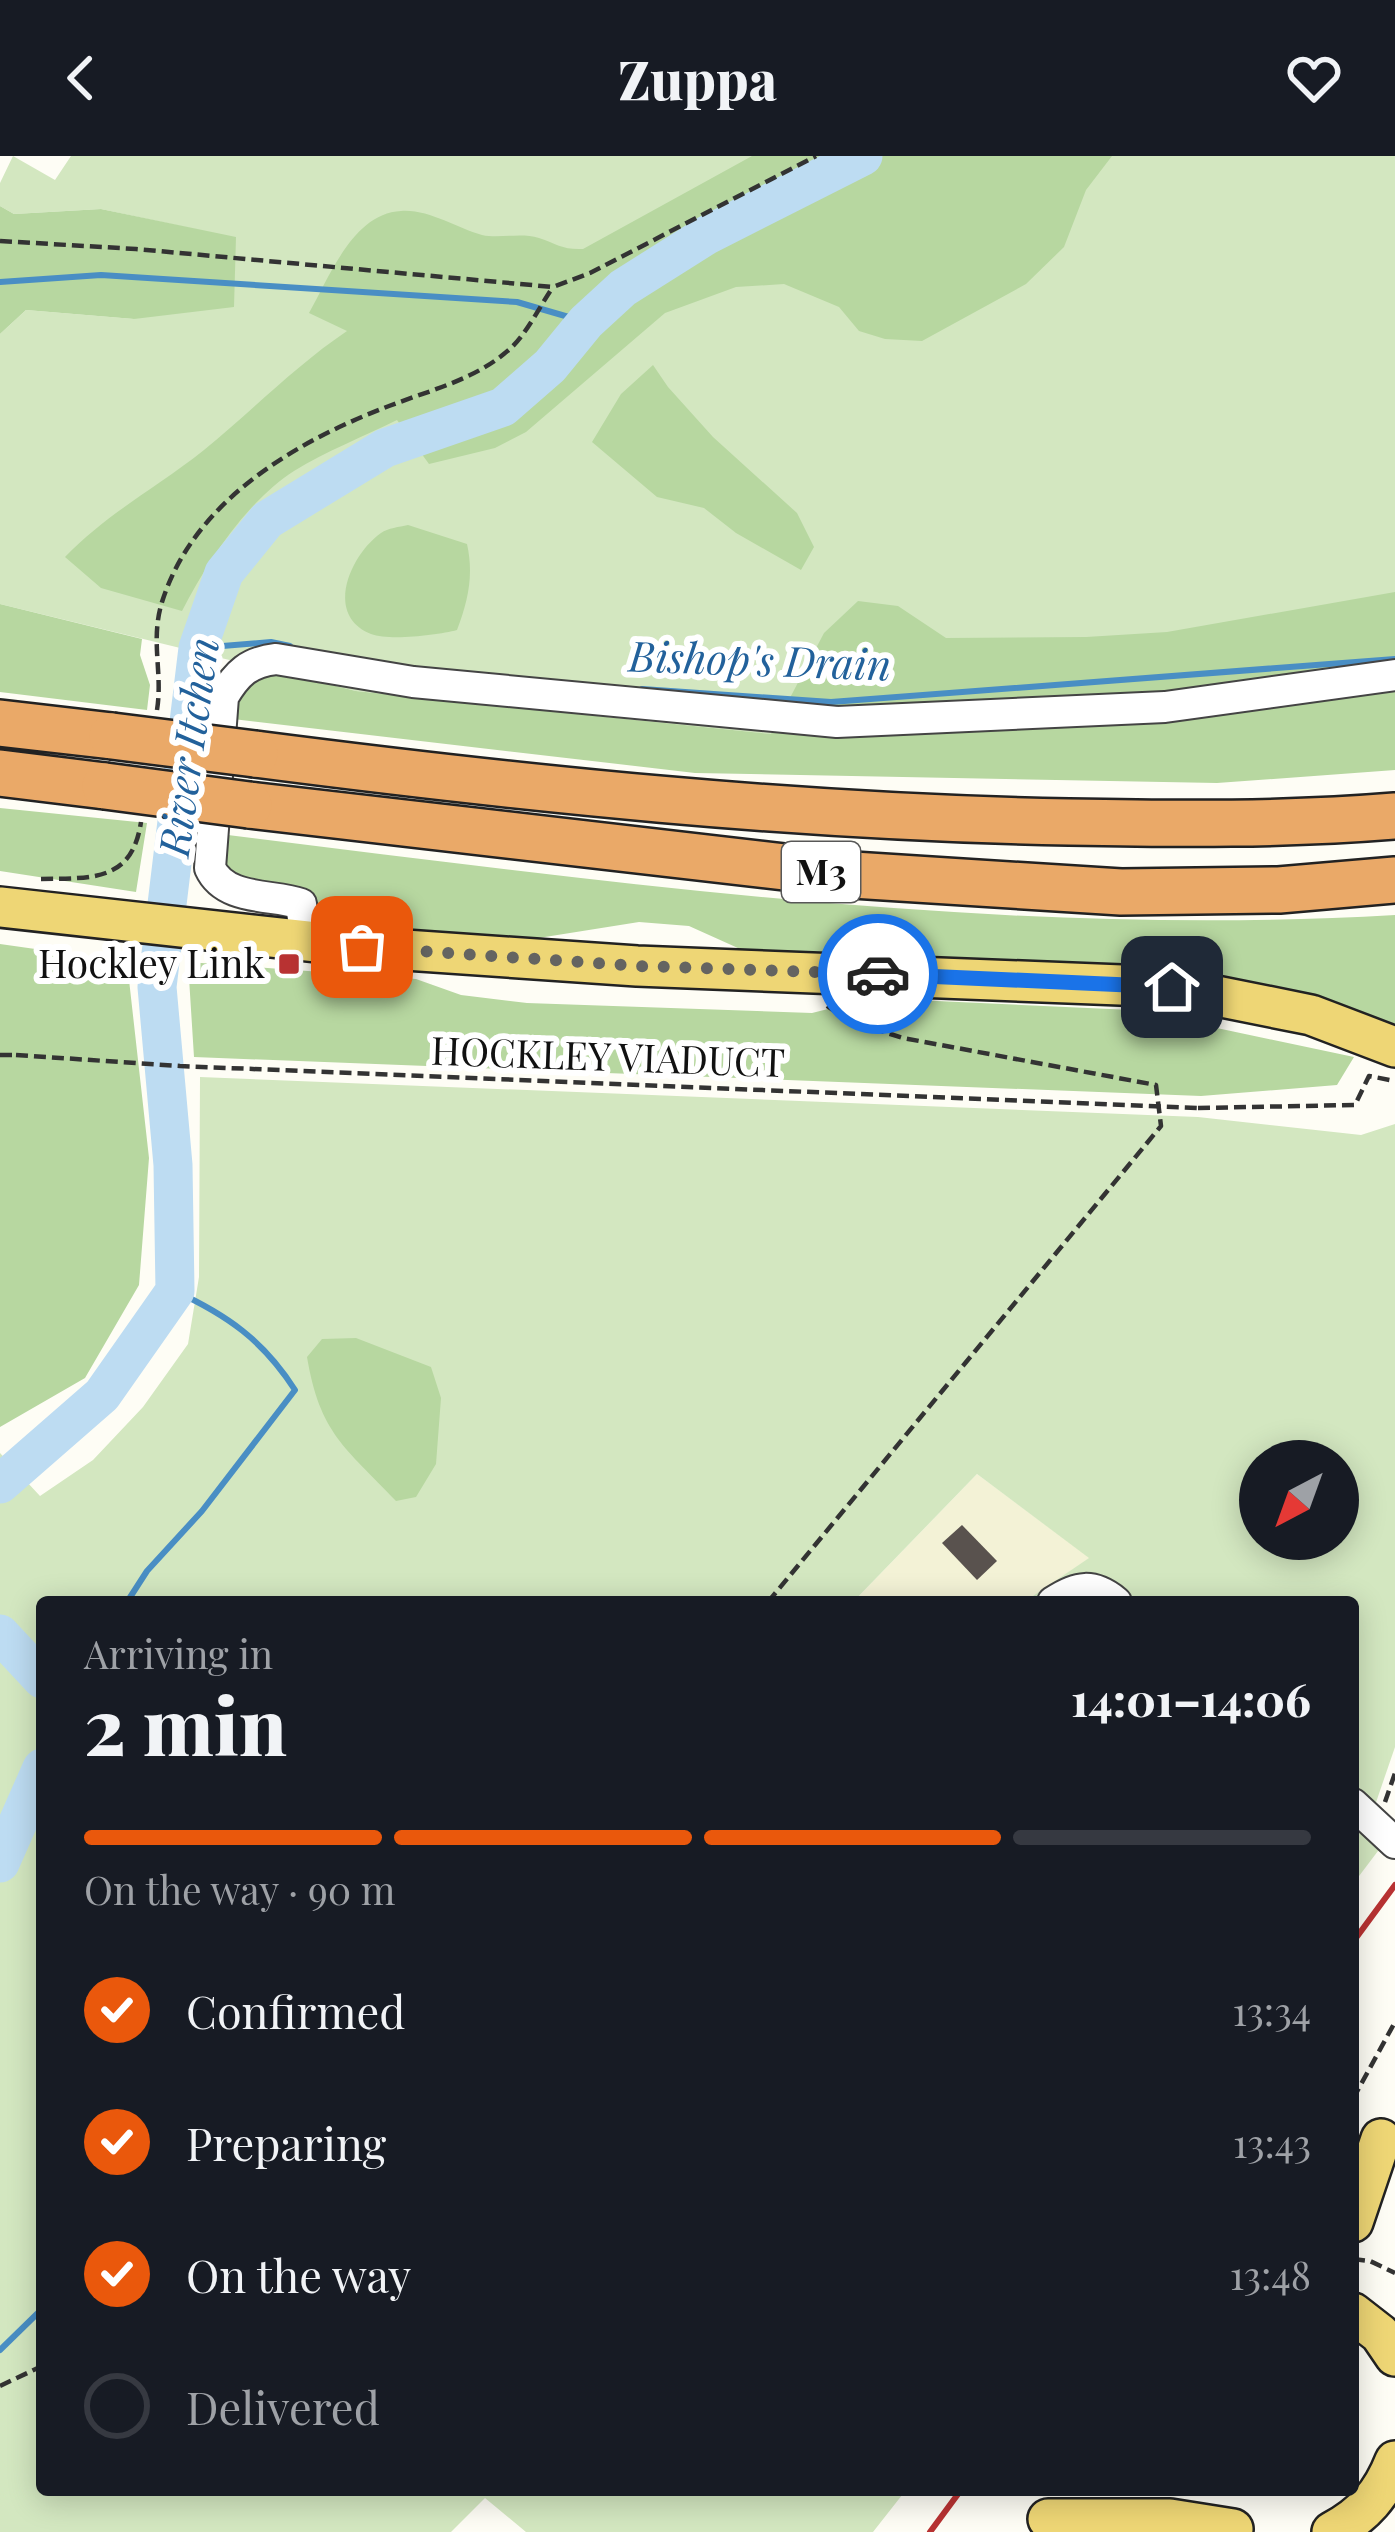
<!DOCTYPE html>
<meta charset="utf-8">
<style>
body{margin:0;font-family:"Playfair Display",serif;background:#242831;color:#f1f3f6;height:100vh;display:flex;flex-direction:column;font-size:45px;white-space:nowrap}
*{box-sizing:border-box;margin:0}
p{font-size:39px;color:#9ea1a6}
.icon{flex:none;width:66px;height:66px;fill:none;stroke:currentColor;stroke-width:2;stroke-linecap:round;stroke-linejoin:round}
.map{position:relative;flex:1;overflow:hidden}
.drawer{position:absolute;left:36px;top:1440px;width:1323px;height:900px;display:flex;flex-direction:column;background:#171b24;border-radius:12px;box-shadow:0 6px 30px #0003}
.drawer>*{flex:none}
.needle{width:78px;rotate:221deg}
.buttons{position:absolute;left:1239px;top:1284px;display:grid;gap:24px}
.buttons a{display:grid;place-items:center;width:120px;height:120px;border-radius:50%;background:#171b24;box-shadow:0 6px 30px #0003;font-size:60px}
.pin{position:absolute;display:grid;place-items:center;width:102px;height:102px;color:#fff;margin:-51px;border-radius:24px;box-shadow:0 6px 18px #0006}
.courier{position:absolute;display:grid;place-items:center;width:120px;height:120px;margin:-60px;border:9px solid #1a73e8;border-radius:50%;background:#fff;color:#222;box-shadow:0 3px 15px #0007}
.summary em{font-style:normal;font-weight:800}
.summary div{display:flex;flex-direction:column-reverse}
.summary{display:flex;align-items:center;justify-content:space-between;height:204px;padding:0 48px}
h1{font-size:78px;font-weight:800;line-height:90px}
.bar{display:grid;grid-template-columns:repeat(4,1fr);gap:18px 12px;align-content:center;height:144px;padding:0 48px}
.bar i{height:15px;border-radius:9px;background:#363941}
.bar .current{background:#ea580c}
.bar p{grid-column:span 4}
ol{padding:0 48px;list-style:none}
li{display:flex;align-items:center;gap:36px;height:132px}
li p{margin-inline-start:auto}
li .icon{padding:12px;border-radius:50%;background:#ea580c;color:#fff;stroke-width:4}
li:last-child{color:#9ea1a6}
li i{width:66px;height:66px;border:6px solid #363941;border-radius:50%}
header{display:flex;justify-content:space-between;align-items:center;height:156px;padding:0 48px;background:#171b24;font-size:54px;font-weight:800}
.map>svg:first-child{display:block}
.farmland{fill:#f3f2d6}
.green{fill:#d3e7c0;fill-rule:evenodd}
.forest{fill:#b7d7a0}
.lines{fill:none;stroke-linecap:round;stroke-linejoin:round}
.stream{stroke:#498ec4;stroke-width:6}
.river{stroke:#bddcf2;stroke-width:39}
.building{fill:#59524e}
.minor-casing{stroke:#444;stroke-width:34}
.major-casing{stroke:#222;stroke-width:44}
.highway-casing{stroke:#222;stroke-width:50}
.path{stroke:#333;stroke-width:4.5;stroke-dasharray:12 6;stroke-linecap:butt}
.minor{stroke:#fff;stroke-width:30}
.major{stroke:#eed675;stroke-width:39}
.highway{stroke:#eaa968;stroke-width:45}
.rail{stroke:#b83232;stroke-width:6}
.highway-bridge-casing{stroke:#222;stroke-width:50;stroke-linecap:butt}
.path-bridge{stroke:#333;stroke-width:4.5;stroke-dasharray:12 6;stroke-linecap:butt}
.highway-bridge{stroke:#eaa968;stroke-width:45}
.done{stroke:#646461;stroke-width:12;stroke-dasharray:0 21.6}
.route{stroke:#1a73e8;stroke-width:15}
.poi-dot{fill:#b83232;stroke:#fff;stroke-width:4.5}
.labels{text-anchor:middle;stroke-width:12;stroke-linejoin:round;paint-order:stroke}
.shield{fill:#fff;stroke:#585858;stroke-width:3}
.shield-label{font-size:36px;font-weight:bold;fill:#111}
.poi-label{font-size:39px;fill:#111;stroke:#fff;text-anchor:end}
.street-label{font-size:39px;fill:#111;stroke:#fff}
.water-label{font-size:42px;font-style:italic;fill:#22619b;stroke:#fff}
</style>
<header><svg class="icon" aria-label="back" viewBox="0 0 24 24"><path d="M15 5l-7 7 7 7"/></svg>Zuppa<svg class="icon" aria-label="heart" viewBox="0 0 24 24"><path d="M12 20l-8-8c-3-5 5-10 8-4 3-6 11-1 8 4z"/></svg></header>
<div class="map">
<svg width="1395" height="2376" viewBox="0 0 1395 2376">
<rect width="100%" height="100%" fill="#fefdf5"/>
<!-- farmland -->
<path class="farmland" d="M977,1318L1090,1402L1024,1446H853Z"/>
<!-- green -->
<path class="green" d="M13,0L55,24L71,0H1395V540L826,584L356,535L0,448V178L26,154L134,163L236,82L101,53L14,58L0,50V27Z
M200,921L1198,961L1361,979L1395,968V1591L1372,1658L1378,1695L1353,1728V1446H1024L1089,1402L977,1318L853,1446H42V2334H906L873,2376H526L485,2342L451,2376H0V1297L40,1340L93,1304L143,1251L188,1188L199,1121ZM1260,1305H1338V1383H1260Z"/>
<!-- forest -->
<path class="forest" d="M752,0H1112L1086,34L1064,91L1026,128L922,185L885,183L859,175L839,151L784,128L736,131L665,157L526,276L495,292L429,308L397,264C363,281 326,295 294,315C246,346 208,405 182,455L101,432L65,401C110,355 155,333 204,294C252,255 295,210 347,175L309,157C329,122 353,57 401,55C429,53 456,72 482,79C500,83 520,76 539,82C557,88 563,94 583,93Z
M0,50L14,58L101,53L236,81L234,151L134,163L26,154L0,178Z
M653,209L668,231L713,281L797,357L814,391L801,414L736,377L704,352L657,341L592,286L621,238Z
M408,369L467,388C474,419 468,445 457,474C438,479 390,485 371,478C323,459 351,398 381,377C388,372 399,371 408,369Z
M1395,436V614L1217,627L695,617L233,563L234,547L260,511L356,535L771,578L824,477L858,445L898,450L946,482L1086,481L1167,476Z
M0,448L142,483L140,499L150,529L147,554L0,536Z
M0,652L147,667L136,736L0,715Z
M220,678C610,726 1002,782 1395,759V876L749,797L689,770L639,766L526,784L319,771L225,717Z
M0,788L127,806L149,1002L139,1129L85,1222L0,1271Z
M188,806L416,823L461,839L527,847L812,857L872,842L1132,854L1354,901L1337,929L1201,940L194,901Z
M356,1182L431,1211L441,1242L436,1308L416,1341L396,1345C345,1291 320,1278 307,1201L322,1183Z"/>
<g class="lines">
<!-- stream -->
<path class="stream" d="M0,126L101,119L517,146L586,166
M198,492L271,486L290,490
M642,533L831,546L1395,503
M0,1324H4
M127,1446L147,1415L202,1355L295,1234C263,1184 227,1159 175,1135
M0,2194L42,2153"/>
<!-- river -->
<path class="river" d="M0,1328L102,1239L175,1135L173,1009L157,831L198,492L224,417L267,364L385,292L503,251L550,210L586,166L623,132L707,79L863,0
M0,1478L42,1523
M0,1707L42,1612"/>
</g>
<!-- building -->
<path class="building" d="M962,1369L997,1405L977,1424L942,1387Z"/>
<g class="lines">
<!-- minor casing -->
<g class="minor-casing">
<path id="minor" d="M306,785L301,748C272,738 225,745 210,712L223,541C237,517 249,506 276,503L413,526L837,566L1165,551L1395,519
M1053,1446C1077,1430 1093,1427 1116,1446
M1353,1648L1395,1687"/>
</g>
<!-- major casing -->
<g class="major-casing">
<path id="major" d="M0,751L362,791L637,810L1172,831L1311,859L1395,891
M1353,2066L1381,1983
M1353,2157L1380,2178L1395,2200
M1048,2363H1170L1233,2373
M1332,2376C1364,2359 1382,2338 1395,2305"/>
</g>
<!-- highway casing -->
<g class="highway-casing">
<path id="highway" d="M0,567L112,580
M255,598C526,633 796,661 1069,666C1178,668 1286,669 1395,660
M0,617L105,630
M249,649L853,719L1121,736L1279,734L1395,724"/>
</g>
<!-- path -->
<path class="path" d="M0,85L136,93L553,131L590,117L816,0
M157,554C163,516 150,485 162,446C194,344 297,285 389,250C428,235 473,224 505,197C525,182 539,151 553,131
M41,723C92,722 132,726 141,666
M0,899H16
M1198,952L1355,949L1369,920L1395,925
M768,1446L1161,970L1156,929L903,882L849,865L827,850
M1385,1646L1395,1617
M1353,1943L1395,1866
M1353,2103L1370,2105L1395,2117
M0,2230L42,2210"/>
<!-- minor -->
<use href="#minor" class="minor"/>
<!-- major -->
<use href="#major" class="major"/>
<!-- highway -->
<use href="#highway" class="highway"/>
<!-- rail -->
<path class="rail" d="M1353,1786L1395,1729
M930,2376L961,2334"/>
<!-- highway-bridge casing -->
<g class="highway-bridge-casing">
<path id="highway-bridge" d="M112,580L255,598
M105,630L249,649"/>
</g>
<!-- path-bridge -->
<path class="path-bridge" d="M16,899L180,910L1198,952"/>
<!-- highway-bridge -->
<use href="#highway-bridge" class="highway-bridge"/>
</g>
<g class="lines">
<!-- done -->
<path class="done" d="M362,791L638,810L878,818"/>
<!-- route -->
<path class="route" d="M878,818L1172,831"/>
</g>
<!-- markers -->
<rect class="poi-dot" x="277" y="796" width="24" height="24" rx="6"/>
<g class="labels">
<!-- shield labels -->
<rect class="shield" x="782" y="686" width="78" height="60" rx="9"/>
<g class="shield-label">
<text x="821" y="729">M3</text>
</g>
<!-- poi labels -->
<g class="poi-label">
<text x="265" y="822">Hockley Link</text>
</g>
<!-- street labels -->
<g class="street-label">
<text transform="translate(608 901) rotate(2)" y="14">HOCKLEY VIADUCT</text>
</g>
<!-- water labels -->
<g class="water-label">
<text transform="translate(760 505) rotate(2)" y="15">Bishop's Drain</text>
<text transform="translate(189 591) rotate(-82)" y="15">River Itchen</text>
</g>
</g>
</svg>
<div class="buttons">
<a><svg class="needle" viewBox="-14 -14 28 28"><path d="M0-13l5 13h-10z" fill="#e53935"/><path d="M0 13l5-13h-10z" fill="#9ea1a6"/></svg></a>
</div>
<div class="pin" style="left:362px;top:791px;background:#ea580c"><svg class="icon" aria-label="bag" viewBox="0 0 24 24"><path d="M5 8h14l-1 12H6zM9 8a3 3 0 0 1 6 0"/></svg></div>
<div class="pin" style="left:1172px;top:831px;background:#1f2937"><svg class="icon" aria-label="home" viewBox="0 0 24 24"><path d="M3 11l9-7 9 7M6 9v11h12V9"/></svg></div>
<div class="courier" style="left:878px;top:818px"><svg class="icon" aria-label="car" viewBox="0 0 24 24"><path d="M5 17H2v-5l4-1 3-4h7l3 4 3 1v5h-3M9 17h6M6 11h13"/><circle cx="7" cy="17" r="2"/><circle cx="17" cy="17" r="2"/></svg></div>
<section class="drawer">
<div class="summary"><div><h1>2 min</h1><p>Arriving in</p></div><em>14:01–14:06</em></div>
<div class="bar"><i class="current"></i><i class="current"></i><i class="current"></i><i></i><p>On the way · 90 m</p></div>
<ol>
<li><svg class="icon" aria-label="check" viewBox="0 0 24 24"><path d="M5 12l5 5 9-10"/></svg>Confirmed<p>13:34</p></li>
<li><svg class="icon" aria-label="check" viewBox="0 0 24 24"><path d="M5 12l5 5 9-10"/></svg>Preparing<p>13:43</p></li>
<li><svg class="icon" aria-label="check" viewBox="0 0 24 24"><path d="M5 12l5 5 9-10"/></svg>On the way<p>13:48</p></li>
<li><i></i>Delivered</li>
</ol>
</section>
</div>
